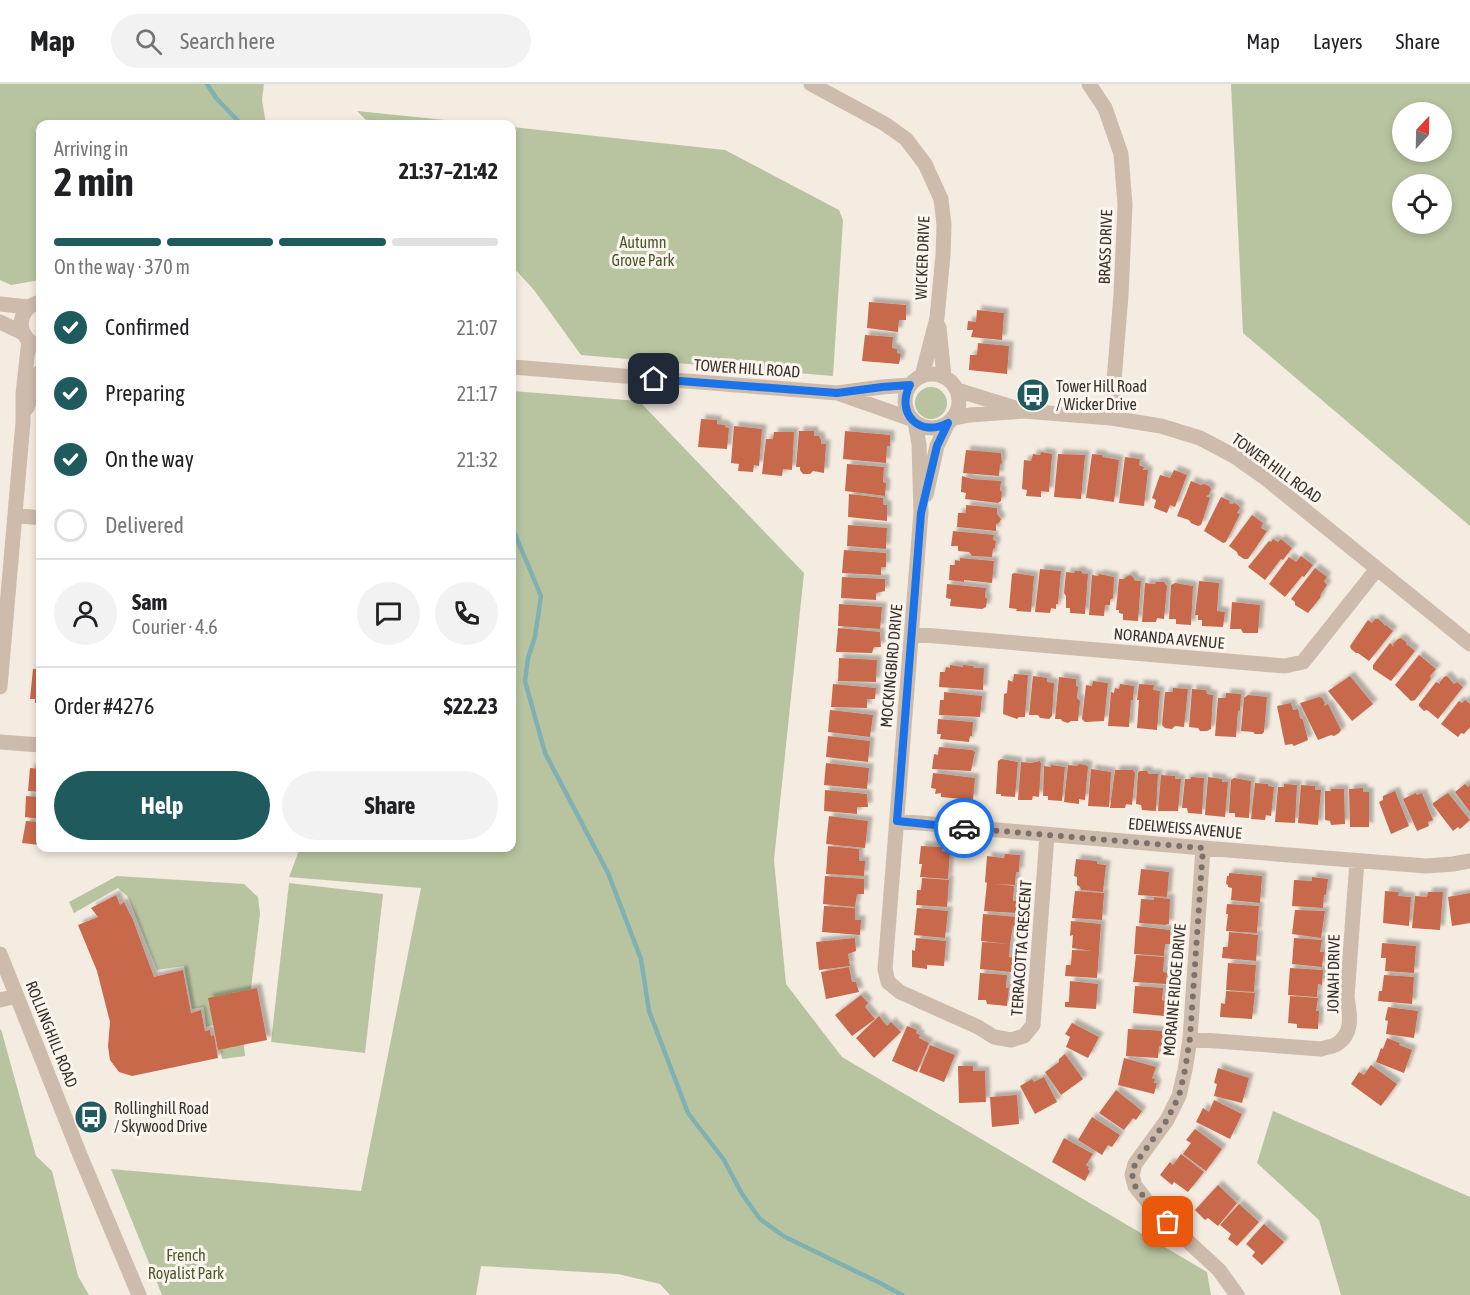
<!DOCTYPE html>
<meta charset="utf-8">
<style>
body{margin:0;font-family:"Asap Condensed",sans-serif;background:#f2f2f2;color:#202124;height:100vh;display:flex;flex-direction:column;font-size:22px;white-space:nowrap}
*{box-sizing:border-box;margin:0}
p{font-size:20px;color:#757577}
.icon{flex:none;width:33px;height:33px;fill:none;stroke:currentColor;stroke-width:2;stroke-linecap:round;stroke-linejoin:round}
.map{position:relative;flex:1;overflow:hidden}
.side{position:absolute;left:36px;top:36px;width:480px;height:732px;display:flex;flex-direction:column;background:#fff;border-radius:12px;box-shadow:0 3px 9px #0003}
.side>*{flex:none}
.needle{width:39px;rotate:22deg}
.controls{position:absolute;left:1392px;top:18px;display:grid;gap:12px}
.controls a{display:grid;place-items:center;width:60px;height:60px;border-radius:50%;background:#fff;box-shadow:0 3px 9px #0003;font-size:30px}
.pin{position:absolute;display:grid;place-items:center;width:51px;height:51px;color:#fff;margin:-26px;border-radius:12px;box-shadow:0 3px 9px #0006}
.courier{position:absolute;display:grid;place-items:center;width:60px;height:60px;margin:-30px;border:4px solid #1a73e8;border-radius:50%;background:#fff;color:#222;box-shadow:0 2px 8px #0007}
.overview em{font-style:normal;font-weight:700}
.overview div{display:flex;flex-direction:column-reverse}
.overview{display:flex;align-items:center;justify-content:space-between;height:102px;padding:0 18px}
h1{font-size:39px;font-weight:700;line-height:45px}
.bar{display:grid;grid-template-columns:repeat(4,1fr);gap:9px 6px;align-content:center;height:72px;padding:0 18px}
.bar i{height:8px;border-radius:4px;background:#e0e0e0}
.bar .active{background:#1f5a5e}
.bar p{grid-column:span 4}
.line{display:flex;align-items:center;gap:15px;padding:0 18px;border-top:2px solid #e0e0e0}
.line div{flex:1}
.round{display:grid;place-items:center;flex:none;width:63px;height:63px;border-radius:32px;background:#f2f2f2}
ol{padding:0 18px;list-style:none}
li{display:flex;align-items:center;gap:18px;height:66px}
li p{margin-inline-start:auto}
li .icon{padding:6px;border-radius:50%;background:#1f5a5e;color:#fff;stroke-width:4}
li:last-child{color:#757577}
li i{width:33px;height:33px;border:3px solid #e0e0e0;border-radius:50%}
.primary-button{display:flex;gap:12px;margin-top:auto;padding:12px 18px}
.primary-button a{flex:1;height:69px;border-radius:36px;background:#1f5a5e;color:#fff;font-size:24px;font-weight:700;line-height:69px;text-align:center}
.primary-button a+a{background:#f2f2f2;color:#202124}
header{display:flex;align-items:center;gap:36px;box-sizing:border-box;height:84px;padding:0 30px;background:#fff;border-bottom:2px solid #e0e0e0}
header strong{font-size:28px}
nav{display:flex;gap:33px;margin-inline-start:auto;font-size:21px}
.search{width:420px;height:54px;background:#f2f2f2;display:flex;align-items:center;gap:15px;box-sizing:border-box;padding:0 21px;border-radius:33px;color:#757577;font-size:22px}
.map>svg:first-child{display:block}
.green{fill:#b8c4a0;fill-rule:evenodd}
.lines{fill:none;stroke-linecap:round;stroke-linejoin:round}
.stream{stroke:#7fb0b2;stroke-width:4.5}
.building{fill:#c8694b;filter:url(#shadow)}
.minor{stroke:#cdbbac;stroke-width:15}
.done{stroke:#7c716b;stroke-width:6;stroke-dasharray:0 10.8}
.route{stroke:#1a73e8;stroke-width:8}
.labels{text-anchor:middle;stroke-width:6;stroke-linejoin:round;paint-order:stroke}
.park-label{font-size:16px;fill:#4a5a2e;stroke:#fbf5ee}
.street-label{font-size:16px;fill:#3b302b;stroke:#fbf5ee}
.poi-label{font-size:16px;fill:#3b302b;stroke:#fbf5ee;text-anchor:start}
</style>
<header>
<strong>Map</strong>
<div class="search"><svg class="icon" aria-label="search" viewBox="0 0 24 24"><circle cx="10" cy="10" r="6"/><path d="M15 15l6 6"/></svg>Search here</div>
<nav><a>Map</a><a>Layers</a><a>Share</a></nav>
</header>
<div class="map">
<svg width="1470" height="1211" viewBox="0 0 1470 1211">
<defs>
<filter id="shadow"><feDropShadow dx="4.5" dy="-4.5" stdDeviation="1.5" flood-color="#0004"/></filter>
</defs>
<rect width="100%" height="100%" fill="#f4ebe1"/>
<!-- green -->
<path class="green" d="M0,0H264L262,16L266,40H40V196L11,201L0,196Z
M1231,0H1470V442L1243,249ZM1402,28H1442V68H1402ZM1402,100H1442V140H1402Z
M357,27L484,40H370Z
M512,43L725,66L839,126L843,136L833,292L581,271L534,206L512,182Z
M915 319a16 16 0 1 1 32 0a16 16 0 1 1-32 0Z
M512,307L639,317L804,489L774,776L786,900L842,973L1207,1188L1211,1211H670L660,1200L618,1190L481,1182L476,1211H162L111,1085L361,1107L421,804L289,793L300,764H512Z
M117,792L244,800L258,813L260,830L244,962L245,972L222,975L216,940L206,943L204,923L192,925L184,882L157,886L128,813L118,804L74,829L69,818Z
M289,799L383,810L365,969L271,958Z
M1,945L36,1072L52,1087L78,1192L89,1211H0V946Z
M1273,1027L1470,1113V1211H1341L1319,1136L1257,1079Z"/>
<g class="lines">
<!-- stream -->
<path class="stream" d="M207,0L216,14L241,40
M512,443L541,512L535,553L528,574L525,597L545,669L608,789L641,875L649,927L688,1029L724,1076L742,1110L760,1135L785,1153L878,1198L902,1211"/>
</g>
<!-- building -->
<path class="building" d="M869,218L906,221V236H899L898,248L867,244Z
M977,226L1004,229L1002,256L971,253L973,246H967L968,237L976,238Z
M865,251L893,253L892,264L897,265V269L901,270L899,280L862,277Z
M978,259L1009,262L1007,290L969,286L970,271H977Z
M701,335L717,336V340L725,341V343L729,344L727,365L698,363Z
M734,342L762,345L759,382L754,381L753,388L738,387L739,380L731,379Z
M799,347H814V352H819L821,356V360H826L824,389L813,387L810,390H803L800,386V383H796Z
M845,347L890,351V362H887L886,379L843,375Z
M774,348H794L792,386L783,385L782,392L762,390L766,355H773Z
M966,366L1001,369L1002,379L1000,381L999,392L963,389Z
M1041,368L1052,370L1049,408L1041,407V413L1026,412L1027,406L1022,405L1024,376L1031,377L1033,370L1040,371Z
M1058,370L1085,371L1081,415L1054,413Z
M1092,370L1102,371L1103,373L1119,376L1114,418L1086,414Z
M1125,373L1140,375L1139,381L1144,383L1143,386H1148L1144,422L1119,419Z
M847,380L884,383L883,398L886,399L885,412L845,407Z
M1174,386L1187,391L1175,423L1170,421L1167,429L1154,424L1156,416L1152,414L1160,391L1170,394Z
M962,392L972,395L1001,397L1000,406L1002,408L1001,417L998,419L965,415L966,409L961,408Z
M1191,397L1201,401L1204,400L1209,402L1211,405L1209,411L1206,412L1210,414L1201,441L1198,442L1191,439L1189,436L1177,432Z
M849,410L883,414V421H887V437L848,433Z
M1221,413L1230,417L1229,419L1232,420L1234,419L1238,421L1240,424L1237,429L1240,430L1226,458L1223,459L1204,447Z
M966,421L997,424V430L1001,435L999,439L996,440V447L957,443L958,429H966Z
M1252,431L1263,439L1261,444L1267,447L1248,475H1244L1238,471L1237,468L1229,462Z
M848,441L887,444L886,465L847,462Z
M953,447L994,451L993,456L996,457L995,464L993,465L992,473L972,472L969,468L958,467V462H951Z
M1273,455L1278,458L1281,455L1292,464L1283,476L1281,475L1265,496L1248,483L1269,457L1271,458Z
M844,466L886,469V483H881V491L842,489Z
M1301,472L1313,481L1304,493L1302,492L1285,513L1269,500L1289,473L1296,478Z
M960,474L994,477L992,499L964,496V498L949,496L950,481H955V476L960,477Z
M1315,484L1327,493L1324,497L1327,501L1321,510L1320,514L1308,529L1295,521V518L1291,515Z
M1040,485L1061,487L1058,520H1056V525L1051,524L1050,529L1035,528Z
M1075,487H1081L1083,490H1088L1085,530L1070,529V524H1066V512L1064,509L1066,488L1074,489Z
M1014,489L1034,492L1031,528L1016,527L1017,525L1009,524L1012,490Z
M1099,490L1114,493L1113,514L1110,516V521H1105L1104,532L1089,531L1092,491L1098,492Z
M1130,491L1133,493L1135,497H1141L1138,537L1123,536V530L1119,529V526H1116L1119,495H1124L1126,493Z
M842,493L885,495V507L876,509V516L841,514Z
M1199,497L1219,499L1217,527L1225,528L1223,543L1202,542V536H1198V531H1195Z
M1156,498H1164L1167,502L1164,535L1157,534L1156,538H1142L1145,499L1155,500Z
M1175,499L1193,502L1191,541L1176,540V535H1169L1171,501Z
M947,500L986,504L985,513L987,515L986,523L982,525L950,522L951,515L946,514Z
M1232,518L1260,521L1258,549H1243L1241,545H1230Z
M839,520L882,523L880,545L838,542Z
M1375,535H1378L1383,539L1385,542L1386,541L1393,547L1369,577L1358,569H1356L1351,565L1350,562L1368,536L1372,539Z
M838,544L880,548L881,563H874L872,569L836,568Z
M1401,554L1406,558L1407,562L1408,561L1415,567L1391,597L1373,585V581L1390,559L1394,563L1393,560L1398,555Z
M1419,571L1436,585L1430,592L1431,595L1415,616L1411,617L1395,601Z
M839,574L877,576L876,598L838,597Z
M38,579H40V619H35V615H30L33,585H37Z
M950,581L963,583V581L973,582L974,584H984L983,606L939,603L940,588H945L946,583L950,584Z
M1014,590L1028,591L1025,633H1019L1017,635L1003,630L1004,610L1007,609L1008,596L1013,598Z
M1033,592L1047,594V598L1054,599L1052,632L1049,635L1040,634L1038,631H1029Z
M1350,592L1373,620L1352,637L1328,607Z
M1447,592L1454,600L1457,598L1463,603L1438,635L1427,626L1424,627L1419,622V620L1436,598L1440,600V598L1444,593Z
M1059,593L1076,595V602L1078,603L1077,614L1080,617L1078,637H1071L1068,639L1062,637L1061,635H1055Z
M1093,597L1108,599L1104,637L1085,638L1082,635L1086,601L1092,602Z
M833,600L876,604L875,615H867V624L831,623Z
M1120,600L1134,602L1133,616H1131L1129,643L1108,642L1111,608L1114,609L1115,604L1119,605Z
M1139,600L1154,601L1153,606L1160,607L1157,646L1137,644L1139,616H1137Z
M1173,604L1188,605L1184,643L1175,642L1172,645L1165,644L1162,641L1165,608H1173Z
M1192,605L1206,606L1207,610L1213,611L1211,645L1207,647H1200L1198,644L1189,643Z
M944,608L982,612L980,633L939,631L940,616H944Z
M1226,609L1241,610L1240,627L1238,626L1236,653L1215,652L1218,614H1226Z
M1248,611L1267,613L1264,648L1262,650H1255L1253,648L1241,647L1244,614Z
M1319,613L1322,614L1325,619L1324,622L1328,620L1341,646L1339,649L1334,652L1331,651L1318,656L1300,619Z
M1465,616L1470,620V643L1464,650L1461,649L1458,653L1441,640L1459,617L1462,619Z
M1291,619L1293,626L1298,625L1300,634L1303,636L1308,656L1294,662L1292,660L1285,661L1277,622Z
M830,626L873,631L870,653L828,648Z
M938,635L973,638L972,652H970L969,658L940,655L941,650H937Z
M828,652L870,657L868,678L826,673Z
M939,663L972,666L975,668L971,687L932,685L934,670L938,671Z
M1001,675L1018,678L1015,713L1001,712V710H996L998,677Z
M1040,677L1041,680L1039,713L1033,712L1032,716H1018L1021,678L1031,679Z
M826,679L869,684L867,705L824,701Z
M1079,680L1086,681L1088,683L1085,716L1079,715V720L1064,718L1068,681L1077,682Z
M1051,681L1065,683L1062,717L1048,716V712H1043L1044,682L1051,683Z
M30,684L40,685V708L28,707Z
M1091,685L1111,688L1109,723L1088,722Z
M1115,686H1133L1135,689L1132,721L1126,720L1125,724H1110Z
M1140,687H1147L1149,690H1158L1156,727L1142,726L1141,721L1136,720L1138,689Z
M933,689L975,694L973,716L941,713V709L935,710L936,705L931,704Z
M1161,691L1175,692V695H1181L1178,727H1158Z
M1191,693L1204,694L1202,730L1188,729L1187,724H1182L1185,695H1191Z
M1208,693L1222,695V698H1228L1225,733L1205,731Z
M1234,694L1251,697L1249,734L1235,733V729H1229L1231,696Z
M1255,699L1268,700V702L1274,703L1271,732L1266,731L1265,736L1251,735Z
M1284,700L1297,701L1295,739L1275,738L1278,703H1284Z
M1465,700L1468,703L1470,701V728L1455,708Z
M1301,701L1315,702V706H1321L1318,741L1298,739Z
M1363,704V708H1369V743H1350L1349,705Z
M1331,705H1344L1345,740L1331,741L1330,737L1325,736V707H1331Z
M825,706L867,710L868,723H857V730L824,727Z
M1395,707L1409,742L1391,750L1379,718L1383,716V712Z
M1416,709L1417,711L1422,709L1433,736L1428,738L1429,742L1417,747L1403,715Z
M1448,709L1470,736L1460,745L1458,743L1453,747L1433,721V719Z
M26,712L40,713V735L25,733Z
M829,732L868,737L865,764L826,760Z
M26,737L40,738V761L22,759Z
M828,762L859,765V777H865L864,792L826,790Z
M921,762L942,763V767L950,768L948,795L920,793L922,780H919Z
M1005,770L1020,771L1019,788H1016L1015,801L995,800L1014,802L1013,817H1017L1016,829L984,827L987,799L985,798L987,772L1004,774Z
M1076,775L1097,777V780L1106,781L1103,808L1081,806L1080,803L1077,801V793L1074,792Z
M1141,785L1169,788L1167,813L1138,811Z
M1229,789L1262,792L1260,819L1231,816L1232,804L1228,803V801L1226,800L1227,792H1229Z
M825,792L864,795V810H857L855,823L823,820Z
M1312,793L1328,795L1326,811H1324L1323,824L1292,822L1294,796L1312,797Z
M922,794L949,796L947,823L916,821L917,806H921Z
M1075,807L1104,809L1102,836L1072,834Z
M1385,807L1399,808L1398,812L1411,813L1409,842L1383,839Z
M1428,808H1443L1440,846L1412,844L1415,812L1427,813Z
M1470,809V839L1452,842L1448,813Z
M116,811L120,821L124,818L133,836L154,893L183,886L191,929L201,926L205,947L210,946L211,952L214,951L218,974L132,992L119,988L110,976L108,962L110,938L97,887L78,841L98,833L91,824Z
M1154,813L1170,815L1169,840L1165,841L1139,839L1141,815L1154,816Z
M1227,820L1259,822L1257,849L1226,847L1228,830H1226Z
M824,822L855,824V836H861L860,851L822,848Z
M917,824L948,827L945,854L914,851Z
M1295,826L1325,827L1321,854L1292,850Z
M983,830L1017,833V842H1013L1010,860L981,857Z
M1071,837L1101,840L1097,894L1065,892L1066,881H1071L1072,866L1092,867L1072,864L1073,851L1070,852Z
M1136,842L1170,846V860H1165L1164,872L1134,870Z
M1229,848L1258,851L1256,877L1222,874L1223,863H1228Z
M855,854L856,867L848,870L850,882L819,886L816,858Z
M916,854L946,857L944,882L927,881V885L912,883V866L915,867Z
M1294,854L1322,856L1320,868H1324L1322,883L1292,880Z
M982,858L1010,860L1009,873L1013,874L1011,888L980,885Z
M1382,859L1416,862L1414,889L1385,887L1386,874H1381Z
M1136,871L1164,873L1163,888L1167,889L1166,900L1133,898Z
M1228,879L1256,881L1254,908L1226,906Z
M849,883L852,898H856L859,908L826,915L821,888Z
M1290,884L1323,886L1322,901L1318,900L1317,913L1288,911Z
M980,889L1007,891L1006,904H1009L1007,922L987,920L986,916H978Z
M1384,891L1414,893L1412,920L1378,917L1379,907H1382Z
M1070,897L1098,900L1096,925L1065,923V918H1069Z
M1135,902L1163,904L1162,916L1165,917L1164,932L1133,929Z
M257,904L267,956L218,966L208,914Z
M1226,907L1255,909L1252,935L1220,933L1221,919L1225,920Z
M861,911L868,919L865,923L875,935L852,952L835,931Z
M1290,912L1318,914L1316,927H1319L1318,945L1297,944V940L1288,939Z
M1388,923L1418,927L1414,954L1386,950L1388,937L1385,936Z
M879,932L887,942L891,938L901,948L874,974L856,954Z
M1072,939L1099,953L1088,974L1066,963L1070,953L1065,950Z
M907,942L917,946L916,949L920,951L919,954L929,959L917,988L892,977Z
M1128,945L1166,947L1164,963L1159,962L1158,974L1126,972Z
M1387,954L1400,959L1399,961L1412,966L1404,989L1376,978L1381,964L1383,965Z
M930,961L955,971L944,998L919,988Z
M1065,970L1083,995L1061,1011L1045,988L1059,978V975Z
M1124,974L1156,983L1152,994L1155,995L1154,999H1157L1154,1010L1118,1001Z
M1371,981L1397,1000L1381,1022L1351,1000L1359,988L1364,991Z
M958,982H973V987H985L986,1018L959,1019Z
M1218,984L1249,994L1242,1019L1214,1012L1217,1000L1214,999Z
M1044,993L1057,1018L1035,1030L1020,1002L1032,995L1034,998Z
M1116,1006L1142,1027L1136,1036L1133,1034L1124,1046L1099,1029Z
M1017,1011L1019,1040L992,1043L990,1013Z
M1214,1016L1242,1030L1230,1055L1196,1038L1203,1024L1209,1028Z
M1092,1033L1120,1051L1112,1063L1108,1061L1102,1071L1078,1056Z
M1195,1045L1222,1065L1206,1087L1183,1070L1191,1059L1186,1056Z
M1064,1054L1093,1070L1086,1081L1089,1083L1088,1085L1090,1087L1085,1097L1052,1078Z
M1181,1070L1204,1088L1188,1108L1174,1098L1172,1101L1160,1091L1170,1078L1173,1081Z
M1218,1101L1237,1119L1218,1142L1208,1134L1205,1136L1195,1126Z
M1239,1120L1259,1138L1237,1162L1228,1155L1231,1150L1220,1141Z
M1264,1140L1284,1158L1262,1181L1252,1172L1255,1168L1246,1160Z"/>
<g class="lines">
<!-- minor -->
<path class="minor" d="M811,0L885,40L906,55L925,80L941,115L944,141L943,171L937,234L922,292
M1089,0L1105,24L1121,70L1125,121L1121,211L1111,334
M40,218C15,224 15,255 40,262
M0,220L28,223
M0,238L23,249
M939,243L944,293
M512,283L837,309L882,303L910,301
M905 317a27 27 0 1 1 54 0a27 27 0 1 1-54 0Z
M957,306L1015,324
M840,310L911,335
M27,324L40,288
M954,334L970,331L1024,327L1111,334L1161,342L1200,354L1234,372L1264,393L1470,560
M915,338L919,360L921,428L885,885L888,898L900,908L978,943L994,953L1011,956L1024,952L1033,941L1047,751
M926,411L937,362L948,339
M15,431L40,434
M912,550L1285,582L1303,578L1377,485
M0,603L23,338V310L29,256
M0,658L40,661
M897,737L1203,764L1426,782L1453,780L1470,777
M1203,764L1190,955L1185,986L1179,1012L1167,1036L1135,1080L1132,1091L1135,1102L1154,1126L1219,1186L1237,1211
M0,870L80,1071L139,1211
M0,916L17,912
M1190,955L1321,965C1326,963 1331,963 1335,961C1354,951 1350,930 1347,913L1357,777"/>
</g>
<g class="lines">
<!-- done -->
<path class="done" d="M964,744L1203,764L1190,954L1185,986L1179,1012L1167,1036L1135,1080L1132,1090L1135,1102L1154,1125L1168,1138"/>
<!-- route -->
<path class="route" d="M654,295L837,309L882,303L910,301C895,330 920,354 948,339L937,362L921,429L897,737L964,744"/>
</g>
<!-- icons -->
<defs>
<g id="bus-disc" transform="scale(1.725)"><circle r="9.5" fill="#1f5a5e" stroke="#fbf5ee"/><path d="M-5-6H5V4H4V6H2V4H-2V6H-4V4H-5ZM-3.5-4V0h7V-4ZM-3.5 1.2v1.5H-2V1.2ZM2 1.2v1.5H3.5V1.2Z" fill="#fff"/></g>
</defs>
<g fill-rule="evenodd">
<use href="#bus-disc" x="1033" y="311"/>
<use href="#bus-disc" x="91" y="1033"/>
</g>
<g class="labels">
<!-- park labels -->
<g class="park-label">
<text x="643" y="164">Autumn<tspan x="643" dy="18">Grove Park</tspan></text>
<text x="186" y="1177">French<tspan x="186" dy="18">Royalist Park</tspan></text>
</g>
<!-- street labels -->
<g class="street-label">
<text transform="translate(1105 163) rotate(-88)" y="6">BRASS DRIVE</text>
<text transform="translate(922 174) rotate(-88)" y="6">WICKER DRIVE</text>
<text transform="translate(747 284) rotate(4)" y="6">TOWER HILL ROAD</text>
<text transform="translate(1277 384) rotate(36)" y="6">TOWER HILL ROAD</text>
<text transform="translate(1169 554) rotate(5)" y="6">NORANDA AVENUE</text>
<text transform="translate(891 582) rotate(-85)" y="6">MOCKINGBIRD DRIVE</text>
<text transform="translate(1185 744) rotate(5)" y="6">EDELWEISS AVENUE</text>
<text transform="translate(1021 864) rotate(-86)" y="6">TERRACOTTA CRESCENT</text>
<text transform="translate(1333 890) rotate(-89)" y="6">JONAH DRIVE</text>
<text transform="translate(1174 906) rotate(-85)" y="6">MORAINE RIDGE DRIVE</text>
<text transform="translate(52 950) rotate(68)" y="6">ROLLINGHILL ROAD</text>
</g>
<!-- poi labels -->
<g class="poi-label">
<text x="1056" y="308">Tower Hill Road<tspan x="1056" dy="18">/ Wicker Drive</tspan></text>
<text x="114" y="1030">Rollinghill Road<tspan x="114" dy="18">/ Skywood Drive</tspan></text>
</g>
</g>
</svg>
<div class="controls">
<a><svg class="needle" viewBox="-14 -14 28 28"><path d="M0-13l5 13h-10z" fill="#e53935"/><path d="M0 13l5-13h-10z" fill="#757577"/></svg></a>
<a><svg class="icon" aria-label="locate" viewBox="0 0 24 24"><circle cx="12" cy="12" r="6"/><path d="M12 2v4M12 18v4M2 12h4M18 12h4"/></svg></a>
</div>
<div class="pin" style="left:1168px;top:1138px;background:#ea580c"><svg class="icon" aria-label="bag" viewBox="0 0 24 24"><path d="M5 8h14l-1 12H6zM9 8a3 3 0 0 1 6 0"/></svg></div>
<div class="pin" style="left:654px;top:295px;background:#1f2937"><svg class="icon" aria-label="home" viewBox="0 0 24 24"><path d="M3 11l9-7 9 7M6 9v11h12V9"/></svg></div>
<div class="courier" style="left:964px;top:744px"><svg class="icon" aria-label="car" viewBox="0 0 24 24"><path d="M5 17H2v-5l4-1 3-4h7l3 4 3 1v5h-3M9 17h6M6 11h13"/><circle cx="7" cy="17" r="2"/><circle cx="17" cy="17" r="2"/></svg></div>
<section class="side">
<div class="overview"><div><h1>2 min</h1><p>Arriving in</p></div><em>21:37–21:42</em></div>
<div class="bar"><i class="active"></i><i class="active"></i><i class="active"></i><i></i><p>On the way · 370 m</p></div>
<ol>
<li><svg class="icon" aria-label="check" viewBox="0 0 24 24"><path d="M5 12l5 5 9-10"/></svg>Confirmed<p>21:07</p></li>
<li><svg class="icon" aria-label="check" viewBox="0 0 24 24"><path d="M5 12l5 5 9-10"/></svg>Preparing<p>21:17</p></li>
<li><svg class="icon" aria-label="check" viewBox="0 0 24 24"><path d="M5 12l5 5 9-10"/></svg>On the way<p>21:32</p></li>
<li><i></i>Delivered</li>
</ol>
<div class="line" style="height:108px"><a class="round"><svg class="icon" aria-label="person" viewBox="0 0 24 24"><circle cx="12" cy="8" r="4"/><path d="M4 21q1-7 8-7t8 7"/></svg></a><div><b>Sam</b><p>Courier · 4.6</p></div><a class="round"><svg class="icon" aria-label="chat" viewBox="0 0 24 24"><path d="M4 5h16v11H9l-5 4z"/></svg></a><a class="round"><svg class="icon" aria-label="phone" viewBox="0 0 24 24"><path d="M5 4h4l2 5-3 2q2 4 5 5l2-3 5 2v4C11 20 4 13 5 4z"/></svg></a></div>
<div class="line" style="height:78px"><div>Order #4276</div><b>$22.23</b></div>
<div class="primary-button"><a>Help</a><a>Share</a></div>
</section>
</div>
